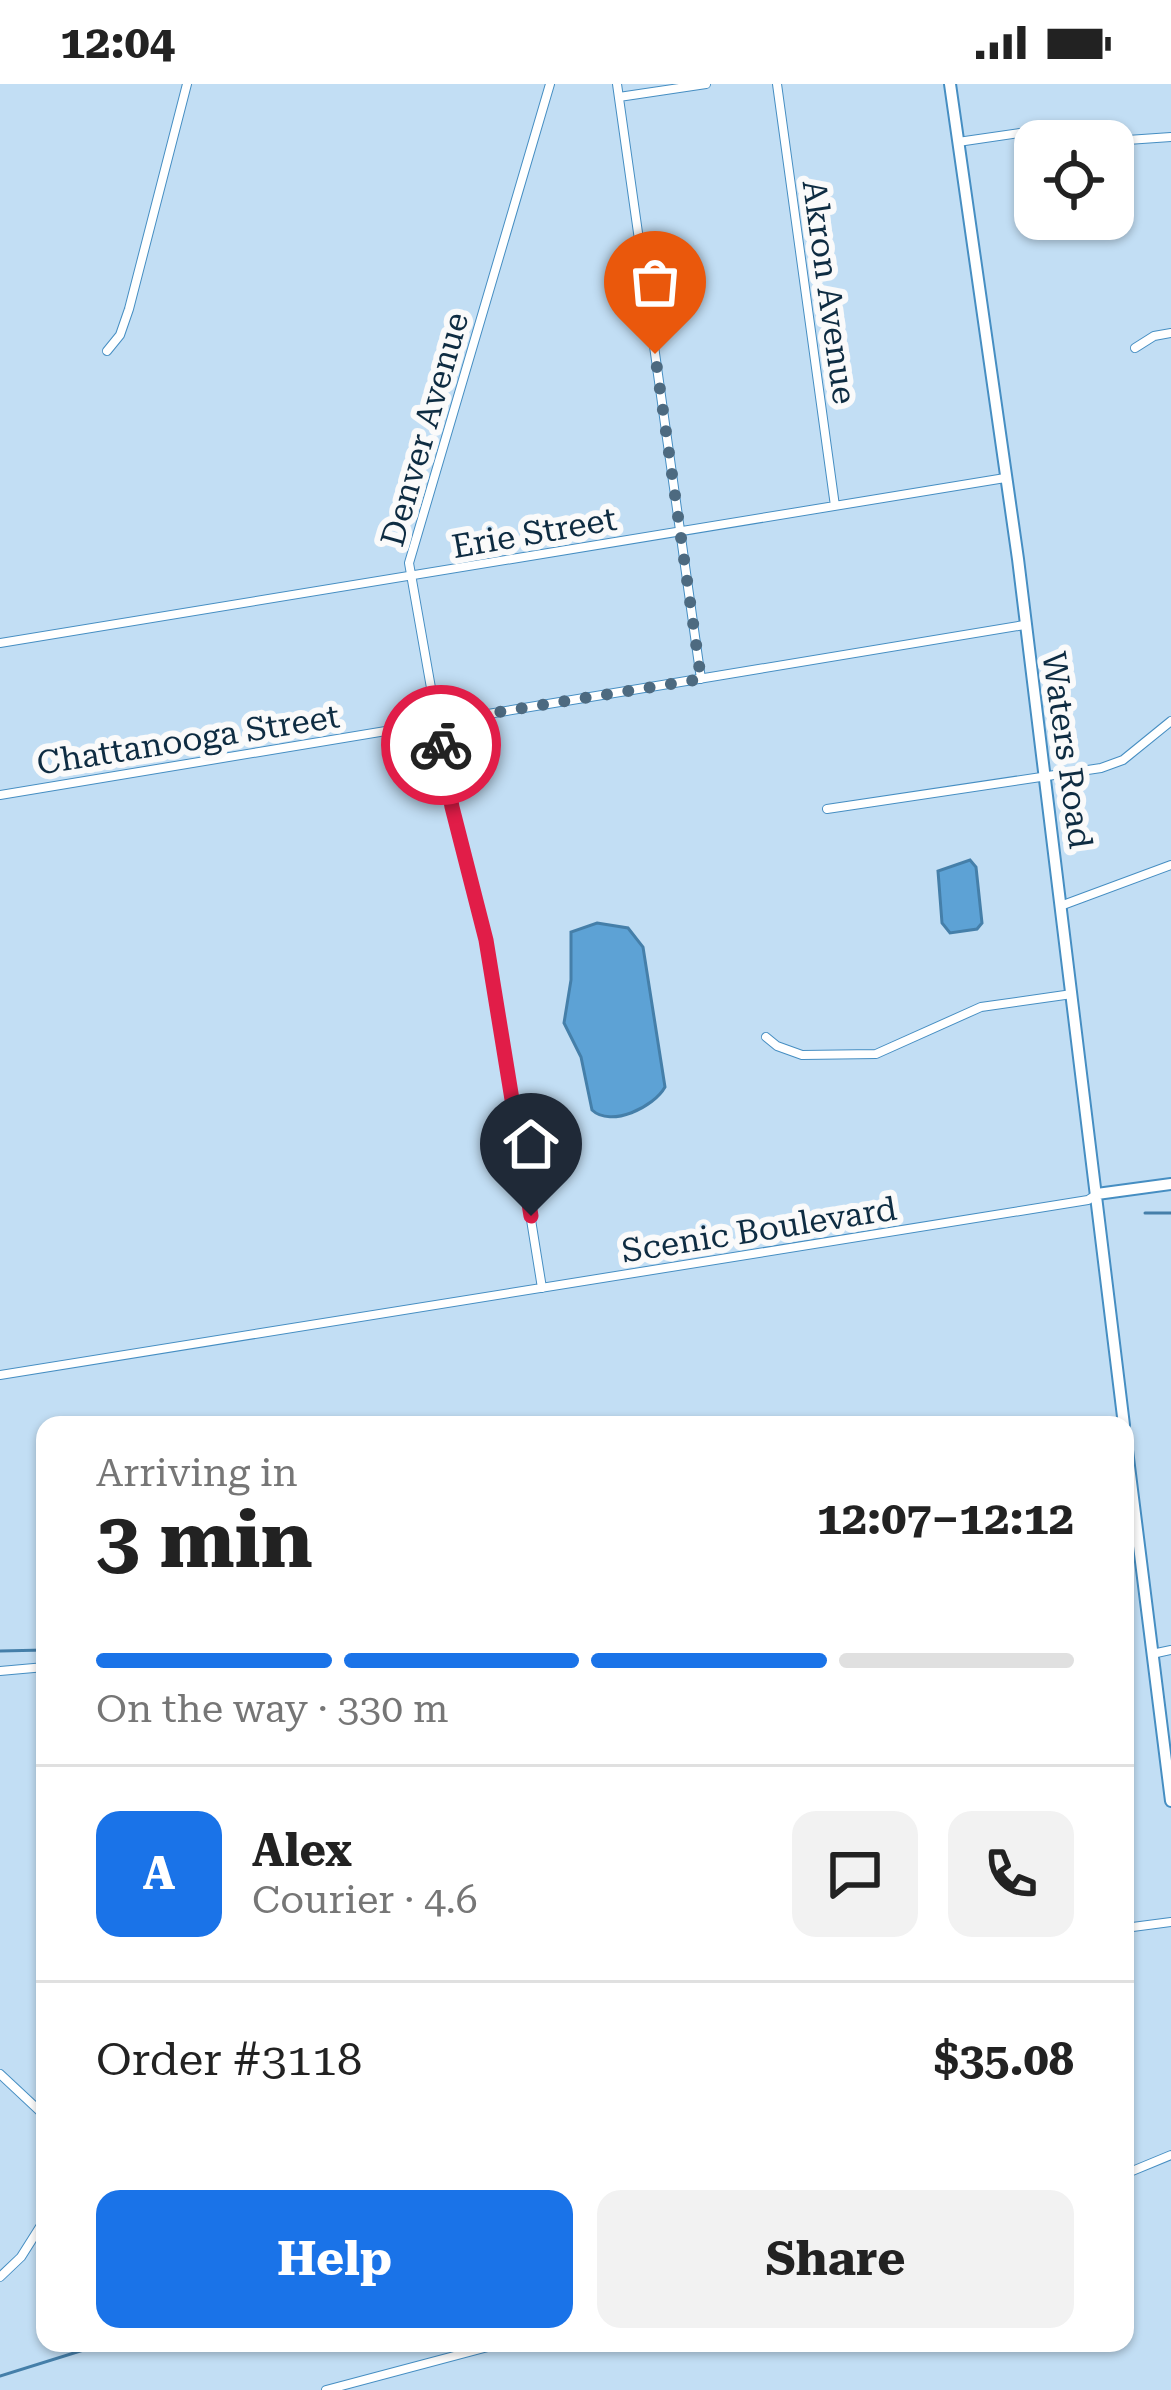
<!DOCTYPE html>
<meta charset="utf-8">
<style>
body{margin:0;font-family:"Roboto Serif",serif;background:#f2f2f2;color:#222;height:100vh;display:flex;flex-direction:column;font-size:45px;white-space:nowrap}
*{box-sizing:border-box;margin:0}
p{font-size:39px;color:#767676}
.icon{flex:none;width:66px;height:66px;fill:none;stroke:currentColor;stroke-width:2;stroke-linecap:round;stroke-linejoin:round}
.map{position:relative;flex:1;overflow:hidden}
.details{position:absolute;left:36px;top:1332px;width:1098px;height:936px;display:flex;flex-direction:column;background:#fff;border-radius:24px;box-shadow:0 3px 9px #0004}
.details>*{flex:none}
.fabs{position:absolute;left:1014px;top:36px;display:grid;gap:24px}
.fabs a{display:grid;place-items:center;width:120px;height:120px;border-radius:24px;background:#fff;box-shadow:0 3px 9px #0004;font-size:60px}
.pin{position:absolute;display:grid;place-items:center;width:102px;height:102px;color:#fff;margin:-123px -51px;border-radius:50% 50% 50% 0;rotate:-45deg;box-shadow:0 0 12px #0007}
.pin .icon{rotate:45deg}
.courier{position:absolute;display:grid;place-items:center;width:120px;height:120px;margin:-60px;border:9px solid #e11d48;border-radius:50%;background:#fff;color:#222;box-shadow:0 3px 15px #0007}
.overview em{font-style:normal;font-weight:700}
.overview div{display:flex;flex-direction:column-reverse}
.overview{display:flex;align-items:center;justify-content:space-between;height:204px;padding:0 60px}
h1{font-size:78px;font-weight:700;line-height:90px}
.bar{display:grid;grid-template-columns:repeat(4,1fr);gap:18px 12px;align-content:center;height:144px;padding:0 60px}
.bar i{height:15px;border-radius:9px;background:#e0e0e0}
.bar .on{background:#1a73e8}
.bar p{grid-column:span 4}
.line{display:flex;align-items:center;gap:30px;padding:0 60px;border-top:3px solid #e0e0e0}
.line div{flex:1}
.round{display:grid;place-items:center;flex:none;width:126px;height:126px;border-radius:24px;background:#f2f2f2}
.primary-button{display:flex;gap:24px;margin-top:auto;padding:24px 60px}
.primary-button a{flex:1;height:138px;border-radius:24px;background:#1a73e8;color:#fff;font-size:48px;font-weight:700;line-height:138px;text-align:center}
.primary-button a+a{background:#f2f2f2;color:#222}
.status{display:flex;justify-content:space-between;align-items:center;height:84px;padding:0 60px;background:#fff;direction:ltr}
.status svg{height:33px;fill:currentColor}
.map>svg:first-child{display:block}
.water{fill:#5da2d5;stroke:#457fa9;stroke-width:3}
.lines{fill:none;stroke-linecap:round;stroke-linejoin:round}
.stream{stroke:#457fa9;stroke-width:3}
.minor-casing{stroke:#468ec2;stroke-width:10}
.tertiary-casing{stroke:#468ec2;stroke-width:14}
.minor{stroke:#fff;stroke-width:8}
.tertiary{stroke:#fff;stroke-width:10}
.done{stroke:#4d6a80;stroke-width:12;stroke-dasharray:0 21.6}
.route{stroke:#e11d48;stroke-width:15}
.labels{text-anchor:middle;stroke-width:12;stroke-linejoin:round;paint-order:stroke}
.street-label{font-size:33px;fill:#0e2c42;stroke:#fafafa}
</style>
<div class="status"><b>12:04</b><svg viewBox="0 0 49 12"><path d="M0 12V9h3v3zM5 12V6h3v6zM10 12V3h3v9zM15 12V0h3v12zM26 1h20v11H26zM47 4h2v5h-2z"/></svg></div>
<div class="map">
<svg width="1171" height="2306" viewBox="0 0 1171 2306">
<rect width="100%" height="100%" fill="#c2def4"/>
<!-- water -->
<path class="water" d="M970,776L976,783L982,839L977,845L950,849L942,839L938,787Z
M597,839L628,844L643,863L665,1003C654,1023 611,1044 592,1026L581,973L564,939L571,896V848Z"/>
<g class="lines">
<!-- stream -->
<path class="stream" d="M1145,1129H1171
M0,1567L45,1566
M0,2292L106,2259"/>
<!-- minor casing -->
<g class="minor-casing">
<path id="minor" d="M617,0L701,595
M777,0L835,422
M619,13L706,0
M1113,57L1171,53
M958,58L1054,44L1112,57
M1135,264L1154,252L1171,249
M107,267L120,251L129,225L187,0
M0,559L1005,394
M0,711L1024,541
M827,725L1101,684L1123,676L1171,637
M1063,821L1171,781
M766,953L777,962L802,971L876,970L981,923L1072,910
M542,1204L486,856L452,723L409,479L550,0
M0,1291L1088,1116L1096,1111
M1152,1570L1171,1566
M0,1587L45,1583
M1125,1844L1171,1838
M0,1990L45,2032
M1125,2090L1171,2071
M0,2193L21,2173L45,2135
M326,2306L503,2259"/>
</g>
<!-- tertiary casing -->
<g class="tertiary-casing">
<path id="tertiary" d="M950,0L1018,475L1124,1341
M1097,1110L1171,1100
M1125,1350L1171,1717"/>
</g>
<!-- minor -->
<use href="#minor" class="minor"/>
<!-- tertiary -->
<use href="#tertiary" class="tertiary"/>
</g>
<g class="lines">
<!-- done -->
<path class="done" d="M441,661L438,638L701,595L655,270"/>
<!-- route -->
<path class="route" d="M441,661L452,723L486,856L531,1132"/>
</g>
<g class="labels">
<!-- street labels -->
<g class="street-label">
<text transform="translate(830 208) rotate(82)" y="12">Akron Avenue</text>
<text transform="translate(424 345) rotate(-74)" y="12">Denver Avenue</text>
<text transform="translate(534 448) rotate(-10)" y="12">Erie Street</text>
<text transform="translate(188 655) rotate(-9)" y="12">Chattanooga Street</text>
<text transform="translate(1068 666) rotate(82)" y="12">Waters Road</text>
<text transform="translate(759 1145) rotate(-9)" y="12">Scenic Boulevard</text>
</g>
</g>
</svg>
<div class="fabs">
<a><svg class="icon" aria-label="locate" viewBox="0 0 24 24"><circle cx="12" cy="12" r="6"/><path d="M12 2v4M12 18v4M2 12h4M18 12h4"/></svg></a>
</div>
<div class="pin" style="left:655px;top:270px;background:#ea580c"><svg class="icon" aria-label="bag" viewBox="0 0 24 24"><path d="M5 8h14l-1 12H6zM9 8a3 3 0 0 1 6 0"/></svg></div>
<div class="pin" style="left:531px;top:1132px;background:#1f2937"><svg class="icon" aria-label="home" viewBox="0 0 24 24"><path d="M3 11l9-7 9 7M6 9v11h12V9"/></svg></div>
<div class="courier" style="left:441px;top:661px"><svg class="icon" aria-label="bike" viewBox="0 0 24 24"><circle cx="6" cy="16" r="4"/><circle cx="18" cy="16" r="4"/><path d="M6 16l4-8h5l3 8M10 8l3 8H6M13 5h3"/></svg></div>
<section class="details">
<div class="overview"><div><h1>3 min</h1><p>Arriving in</p></div><em>12:07–12:12</em></div>
<div class="bar"><i class="on"></i><i class="on"></i><i class="on"></i><i></i><p>On the way · 330 m</p></div>
<div class="line" style="height:216px"><b class="round" style="background:#1a73e8;color:#fff">A</b><div><b>Alex</b><p>Courier · 4.6</p></div><a class="round"><svg class="icon" aria-label="chat" viewBox="0 0 24 24"><path d="M4 5h16v11H9l-5 4z"/></svg></a><a class="round"><svg class="icon" aria-label="phone" viewBox="0 0 24 24"><path d="M5 4h4l2 5-3 2q2 4 5 5l2-3 5 2v4C11 20 4 13 5 4z"/></svg></a></div>
<div class="line" style="height:156px"><div>Order #3118</div><b>$35.08</b></div>
<div class="primary-button"><a>Help</a><a>Share</a></div>
</section>
</div>
